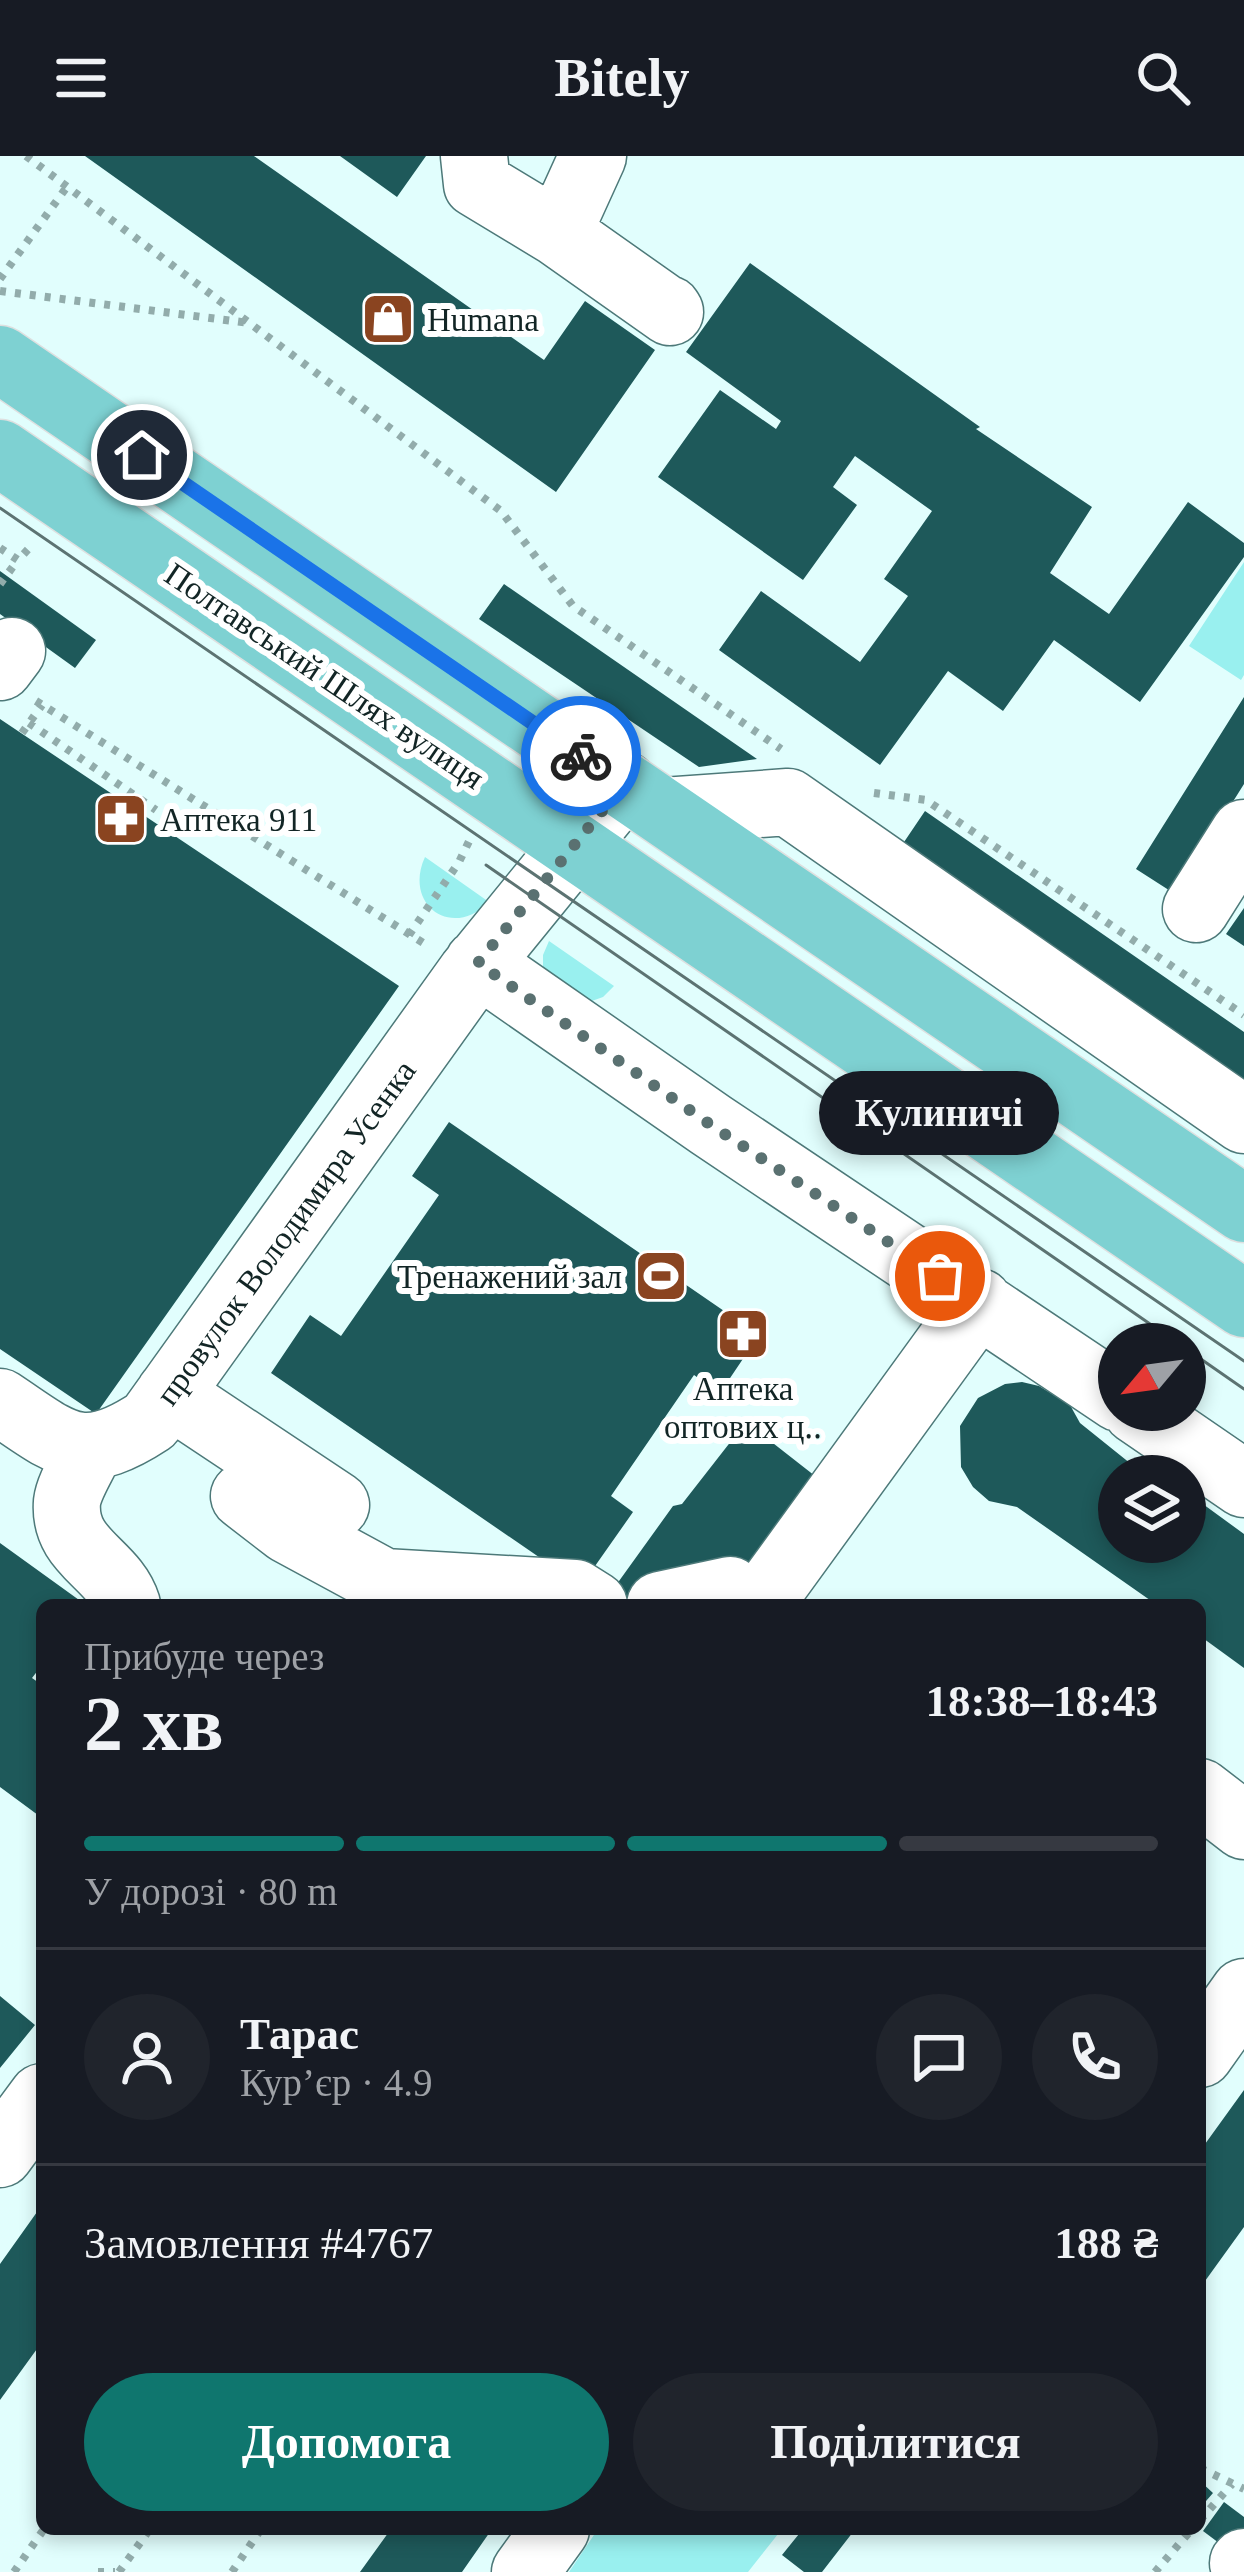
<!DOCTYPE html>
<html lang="uk">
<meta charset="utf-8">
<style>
body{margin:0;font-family:Georgia,serif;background:#20242c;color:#f1f3f6;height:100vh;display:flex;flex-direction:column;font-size:45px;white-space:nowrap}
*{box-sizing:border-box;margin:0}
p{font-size:39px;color:#9ea1a6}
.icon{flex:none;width:66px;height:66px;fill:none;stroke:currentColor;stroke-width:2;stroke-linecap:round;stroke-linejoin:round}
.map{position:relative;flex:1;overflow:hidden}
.details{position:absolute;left:36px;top:1443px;width:1170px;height:936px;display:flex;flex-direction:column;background:#171b24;border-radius:18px;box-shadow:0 6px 18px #0003}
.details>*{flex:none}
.needle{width:78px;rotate:241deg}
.buttons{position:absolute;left:1098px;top:1167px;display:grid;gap:24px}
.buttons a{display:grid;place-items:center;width:108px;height:108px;border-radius:50%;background:#171b24;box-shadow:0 6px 18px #0003;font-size:60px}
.pin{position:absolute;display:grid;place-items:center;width:102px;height:102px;color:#fff;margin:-51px;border:6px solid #fff;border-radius:50%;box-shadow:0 3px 12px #0007}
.courier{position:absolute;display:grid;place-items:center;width:120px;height:120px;margin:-60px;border:9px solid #1a73e8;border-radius:50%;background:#fff;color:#222;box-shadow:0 3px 15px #0007}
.bubble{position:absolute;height:84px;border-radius:42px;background:#171b24;box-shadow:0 6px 18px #0003;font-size:39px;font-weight:800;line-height:84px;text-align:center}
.summary em{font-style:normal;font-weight:800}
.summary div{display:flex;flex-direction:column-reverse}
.summary{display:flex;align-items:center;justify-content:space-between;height:204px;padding:0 48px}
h1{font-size:78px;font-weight:800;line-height:90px}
.bar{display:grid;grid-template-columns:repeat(4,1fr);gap:18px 12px;align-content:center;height:144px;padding:0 48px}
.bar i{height:15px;border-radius:9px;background:#363941}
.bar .active{background:#0f766e}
.bar p{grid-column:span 4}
.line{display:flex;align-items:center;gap:30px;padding:0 48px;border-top:3px solid #363941}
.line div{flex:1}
.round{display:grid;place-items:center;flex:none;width:126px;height:126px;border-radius:63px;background:#20242c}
.button{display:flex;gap:24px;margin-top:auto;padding:24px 48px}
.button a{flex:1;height:138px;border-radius:72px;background:#0f766e;color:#fff;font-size:48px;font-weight:800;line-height:138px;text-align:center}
.button a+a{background:#20242c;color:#f1f3f6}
header{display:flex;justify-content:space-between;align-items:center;height:156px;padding:0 48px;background:#171b24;font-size:54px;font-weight:800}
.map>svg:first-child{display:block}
.green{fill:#99f0ef}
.building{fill:#1e595a}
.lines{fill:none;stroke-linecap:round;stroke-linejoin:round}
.minor-casing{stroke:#4d7979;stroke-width:69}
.major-casing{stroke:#dee0e0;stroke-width:69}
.path{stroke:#92acab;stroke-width:8;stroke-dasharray:6 9;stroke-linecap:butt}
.minor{stroke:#fff;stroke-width:66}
.major{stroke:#7ed1d2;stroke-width:66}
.tram{stroke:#5c7372;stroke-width:3}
.done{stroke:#5a7171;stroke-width:12;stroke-dasharray:0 21.6}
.route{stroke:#1a73e8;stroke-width:15}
.labels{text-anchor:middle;stroke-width:12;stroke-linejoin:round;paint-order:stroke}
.poi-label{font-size:33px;fill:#122525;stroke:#fff;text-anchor:start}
.street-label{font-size:33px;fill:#122525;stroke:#fff}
</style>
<header><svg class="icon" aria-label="menu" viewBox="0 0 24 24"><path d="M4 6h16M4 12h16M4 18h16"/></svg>Bitely<svg class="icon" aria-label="search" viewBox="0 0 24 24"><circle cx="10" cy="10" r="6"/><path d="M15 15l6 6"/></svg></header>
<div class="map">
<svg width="1244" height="2416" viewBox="0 0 1244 2416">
<rect width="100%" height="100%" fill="#e1fefd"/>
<!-- green -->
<path class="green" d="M1244,406V519L1241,524L1189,490Z
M425,701L489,746C452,784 403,749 425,701Z
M549,785L614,830L603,841L589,846L543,815V799Z
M598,2373H782L748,2416H569Z"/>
<!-- building -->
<path class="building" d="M85,0H254L544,204L585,145L655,194L556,336Z
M340,0H426L397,41Z
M750,107L980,271L976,273L1092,351L1050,417L1109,458L1188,346L1244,387V401L1140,546L1054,484L1003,555L948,515L880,609L719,494L761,435L860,506L908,440L884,423L932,355L855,300L833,331L857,349L803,424L658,321L720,234L776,273L781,265L686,196Z
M0,415L96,484L75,512L0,458Z
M504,428L757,603L699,611L479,463Z
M1244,541V628L1175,738L1136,713Z
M0,563L399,830L96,1258L0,1193Z
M925,655L1244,876V927L902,689Z
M1244,752V790L1226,778Z
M449,966L759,1179L720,1237L694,1219L611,1340L633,1356L581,1430L271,1217L310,1159L341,1180L439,1039L412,1020Z
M1022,1226L1039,1230L1070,1249L1080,1267L1141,1316L1147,1307L1164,1320H1119V1386H1185V1335L1244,1378V1512L1200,1480V1449H1157L1017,1351L989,1345L973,1331L961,1311L960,1270L978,1242L1005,1228Z
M746,1266L824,1327L759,1409L636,1449L614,1432L673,1350L682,1348Z
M0,1387L86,1449H42V1509L32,1522L42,1529V1662L0,1631Z
M0,1840L35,1869L0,1912Z
M1244,1934V2071L1200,2132V1995Z
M42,2049V2186L0,2244V2108Z
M1200,2325L1213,2337L1200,2352Z
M1224,2346L1244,2361V2378L1231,2396L1203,2375Z
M391,2373H492L462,2416H360Z
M803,2373H850L853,2376L822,2416H804L782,2399Z"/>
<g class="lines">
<!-- minor casing -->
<g class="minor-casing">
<path id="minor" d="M474,0L477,28L558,77L593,0
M558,77L670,156L668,153
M0,511L12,495
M664,655L788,646L1244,964
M1196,753L1244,677
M478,807L711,969L1119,1242
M169,1238L336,1349
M0,1246C62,1287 80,1311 150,1265L471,817L624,629
M1136,1254L1244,1328
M90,1293C83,1309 69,1330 67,1346C63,1397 114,1407 127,1449
M244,1340L288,1374L384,1426L575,1437L594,1449
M660,1449L730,1434L749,1449
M759,1449L979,1146
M1200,1636L1244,1670
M1200,1898L1244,1836
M0,1998L42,1941
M1243,2407L1244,2406
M525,2416L556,2373"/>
</g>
<!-- major casing -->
<g class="major-casing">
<path id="major" d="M0,203L1244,1053
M0,297L1244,1148"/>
</g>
<!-- path -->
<path class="path" d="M26,0L501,355L573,450L781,593
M0,123L66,32
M0,135L249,167
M0,392L18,404L33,388
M0,428L18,404
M36,545L425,788
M29,567L156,654
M22,577L42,549
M874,637L926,644L1244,859
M409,779L459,706L472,679
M1200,2312L1244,2333
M1200,2364L1232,2328
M14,2416L44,2373
M98,2416H115
M119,2416L150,2373
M232,2416L261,2373
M1155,2416L1192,2373"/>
<!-- minor -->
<use href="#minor" class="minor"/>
<!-- major -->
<use href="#major" class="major"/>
<!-- tram -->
<path class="tram" d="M0,352L1244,1205
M486,709L1179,1188
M1185,1192L1244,1233"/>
</g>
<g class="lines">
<!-- done -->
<path class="done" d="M581,600L624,628L478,807L711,969L940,1120"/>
<!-- route -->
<path class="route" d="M142,299L581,600"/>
</g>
<!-- icons -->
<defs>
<g id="shop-square" transform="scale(2.7)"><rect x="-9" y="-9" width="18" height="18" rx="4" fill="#8a4420" stroke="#fff"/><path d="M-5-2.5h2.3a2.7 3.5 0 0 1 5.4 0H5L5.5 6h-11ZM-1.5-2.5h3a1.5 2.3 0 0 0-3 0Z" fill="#fff"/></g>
<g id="pharmacy-square" transform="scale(2.7)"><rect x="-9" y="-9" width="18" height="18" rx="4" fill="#8a4420" stroke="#fff"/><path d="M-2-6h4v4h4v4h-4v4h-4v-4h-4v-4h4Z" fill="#fff"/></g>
<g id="stadium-square" transform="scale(2.7)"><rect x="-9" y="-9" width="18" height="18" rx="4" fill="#8a4420" stroke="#fff"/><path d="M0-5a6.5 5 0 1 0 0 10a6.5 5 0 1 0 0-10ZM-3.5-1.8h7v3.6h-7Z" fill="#fff"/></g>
</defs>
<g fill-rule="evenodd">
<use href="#shop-square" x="388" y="163"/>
<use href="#pharmacy-square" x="121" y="663"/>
<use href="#stadium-square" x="661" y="1120"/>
<use href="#pharmacy-square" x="743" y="1178"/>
</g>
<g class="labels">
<!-- poi labels -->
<g class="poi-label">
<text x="427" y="175">Humana</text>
<text x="160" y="675">Аптека 911</text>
<text x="622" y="1132" text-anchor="end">Тренажений зал</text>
<text x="743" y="1244" text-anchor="middle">Аптека<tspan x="743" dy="38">оптових ц‥</tspan></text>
</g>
<!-- street labels -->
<g class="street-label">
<text transform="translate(325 519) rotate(34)" y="12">Полтавський Шлях вулиця</text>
<text transform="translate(285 1076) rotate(-54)" y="12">провулок Володимира Усенка</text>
</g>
</g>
</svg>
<div class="buttons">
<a><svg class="needle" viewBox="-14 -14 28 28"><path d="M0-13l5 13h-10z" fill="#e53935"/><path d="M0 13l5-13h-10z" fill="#9ea1a6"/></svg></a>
<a><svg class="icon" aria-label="layers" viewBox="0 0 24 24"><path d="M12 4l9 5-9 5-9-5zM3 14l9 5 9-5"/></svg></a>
</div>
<div class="pin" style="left:940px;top:1120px;background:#ea580c"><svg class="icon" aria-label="bag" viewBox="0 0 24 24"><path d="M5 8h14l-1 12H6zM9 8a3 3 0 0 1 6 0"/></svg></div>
<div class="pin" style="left:142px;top:299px;background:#1f2937"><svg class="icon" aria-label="home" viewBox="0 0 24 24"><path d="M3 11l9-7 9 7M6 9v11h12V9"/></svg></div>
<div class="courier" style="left:581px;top:600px"><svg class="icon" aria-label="bike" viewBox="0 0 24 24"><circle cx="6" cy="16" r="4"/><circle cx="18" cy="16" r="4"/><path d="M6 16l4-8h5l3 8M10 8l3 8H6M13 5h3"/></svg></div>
<div class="bubble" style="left:819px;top:915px;width:240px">Кулиничі</div>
<section class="details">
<div class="summary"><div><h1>2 хв</h1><p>Прибуде через</p></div><em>18:38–18:43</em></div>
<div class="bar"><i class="active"></i><i class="active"></i><i class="active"></i><i></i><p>У дорозі · 80 m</p></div>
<div class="line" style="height:216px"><a class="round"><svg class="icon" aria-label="person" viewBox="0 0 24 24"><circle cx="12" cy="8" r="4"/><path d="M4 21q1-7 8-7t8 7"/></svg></a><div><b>Тарас</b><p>Кур’єр · 4.9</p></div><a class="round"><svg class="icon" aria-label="chat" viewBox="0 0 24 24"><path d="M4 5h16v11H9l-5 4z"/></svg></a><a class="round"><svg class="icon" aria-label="phone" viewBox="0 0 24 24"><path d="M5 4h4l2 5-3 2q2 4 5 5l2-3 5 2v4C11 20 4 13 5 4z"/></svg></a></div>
<div class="line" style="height:156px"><div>Замовлення #4767</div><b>188 ₴</b></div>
<div class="button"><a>Допомога</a><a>Поділитися</a></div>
</section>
</div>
